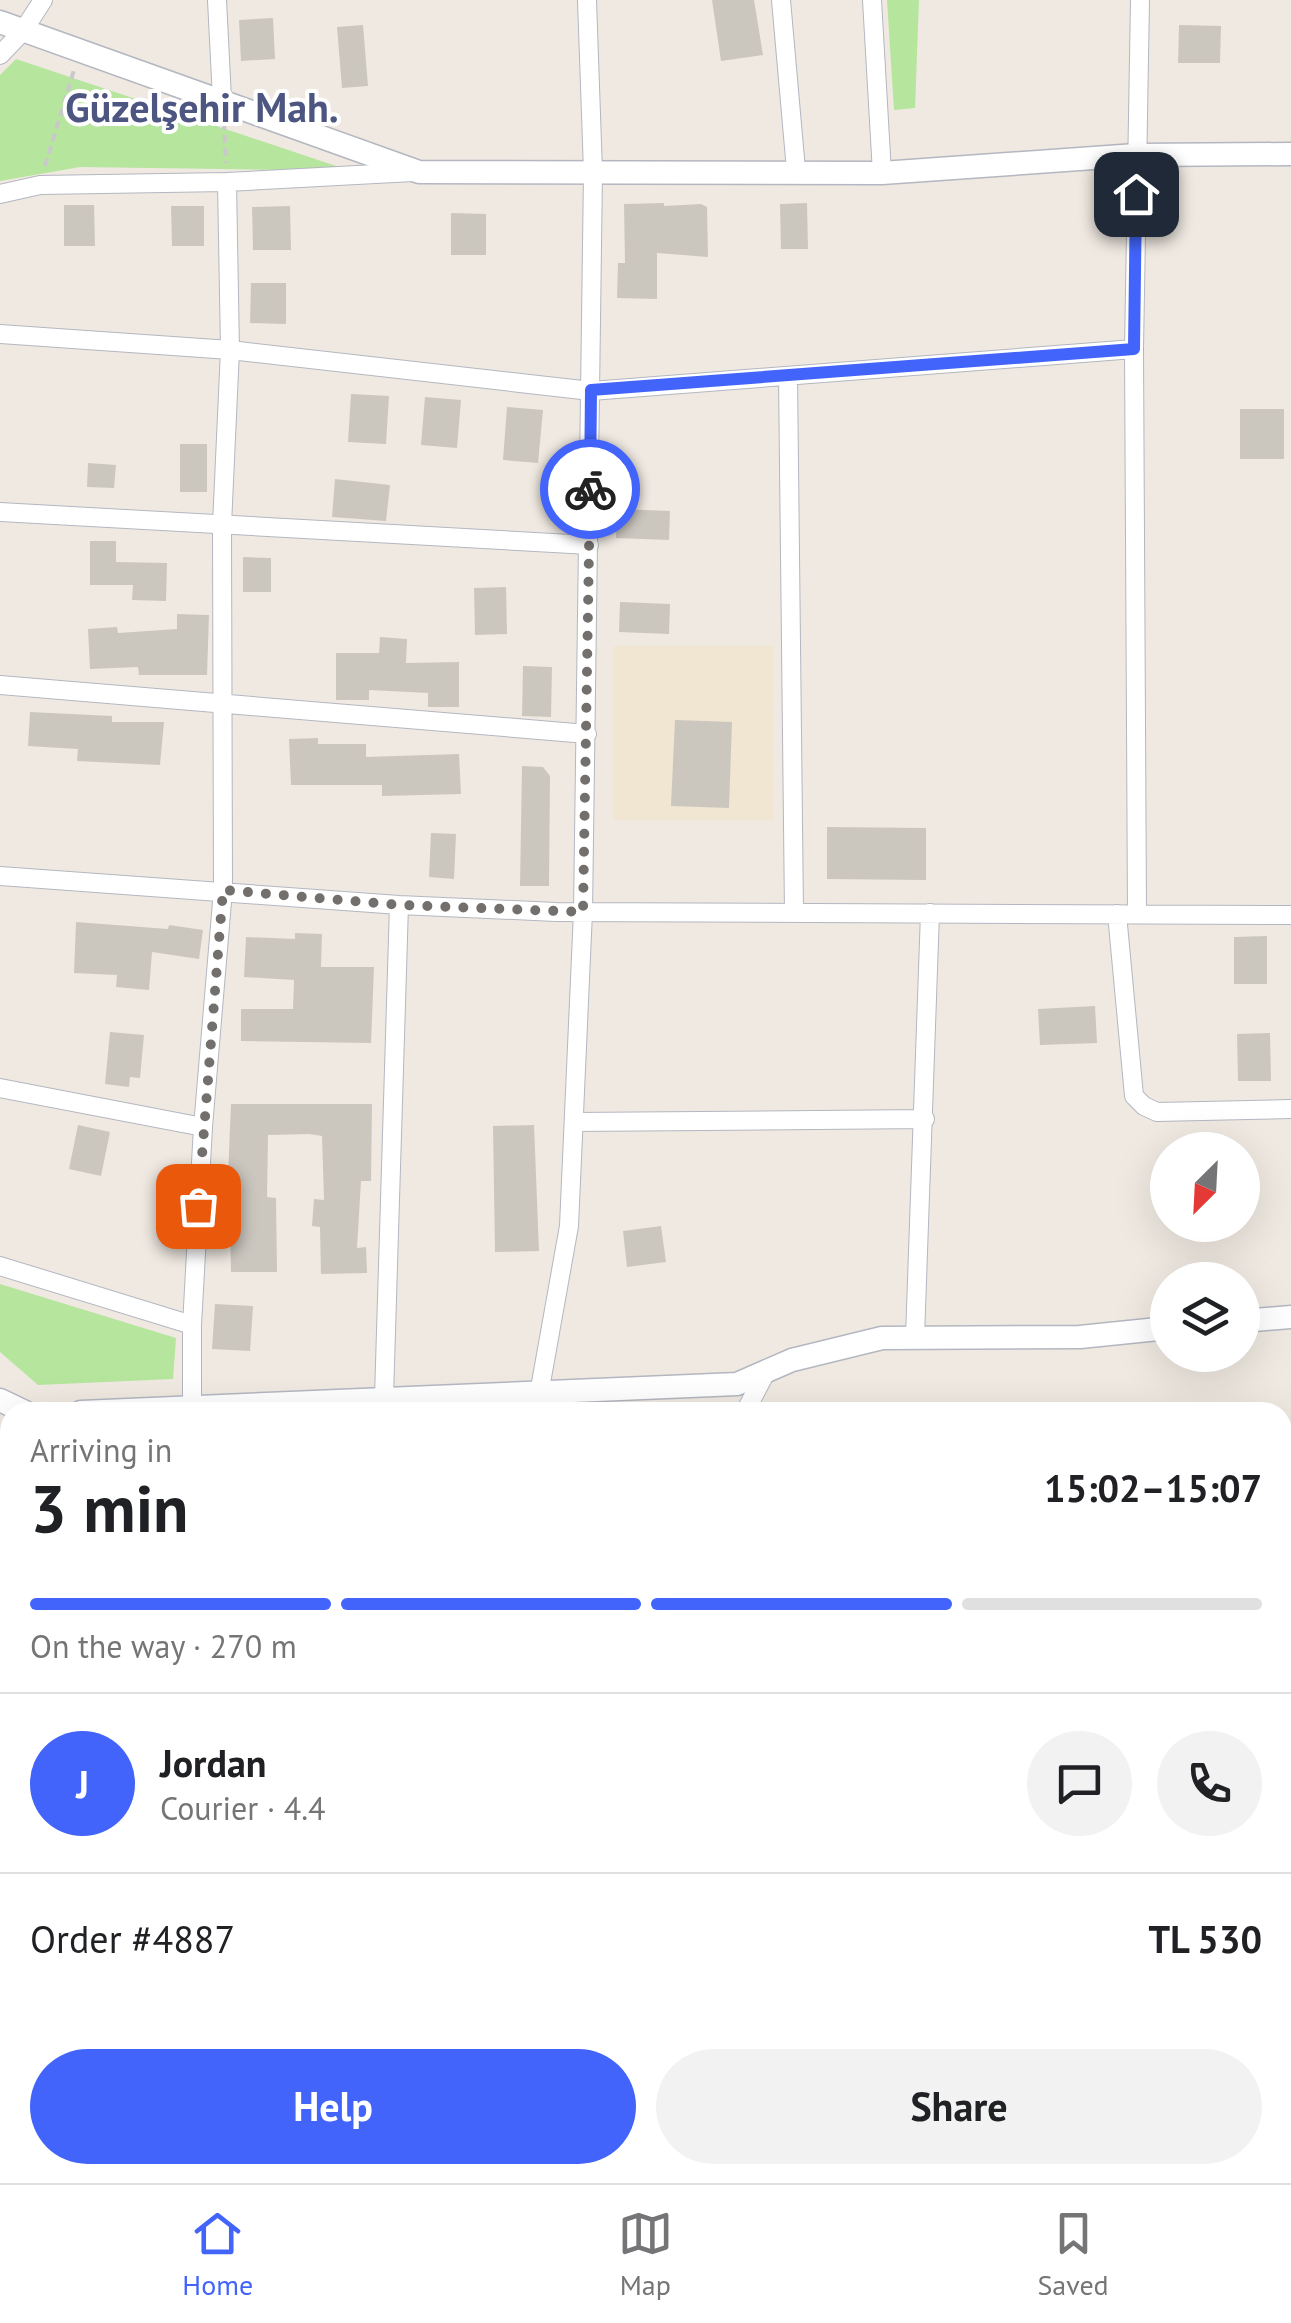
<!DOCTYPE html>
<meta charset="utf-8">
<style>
body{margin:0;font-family:"PT Sans",sans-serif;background:#f2f2f2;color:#202124;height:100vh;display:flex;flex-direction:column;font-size:38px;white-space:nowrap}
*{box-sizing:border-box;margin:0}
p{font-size:32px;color:#757577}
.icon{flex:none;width:55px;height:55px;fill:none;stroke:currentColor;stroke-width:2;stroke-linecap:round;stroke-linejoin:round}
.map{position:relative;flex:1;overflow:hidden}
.side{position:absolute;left:0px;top:1402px;width:1292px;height:782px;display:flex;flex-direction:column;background:#fff;border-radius:30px 30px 0 0;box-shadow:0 10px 40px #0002}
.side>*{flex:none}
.needle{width:65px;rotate:204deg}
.fabs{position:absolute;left:1150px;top:1132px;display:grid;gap:20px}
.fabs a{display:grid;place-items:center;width:110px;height:110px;border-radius:50%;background:#fff;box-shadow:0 10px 40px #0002;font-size:50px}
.pin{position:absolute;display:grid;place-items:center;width:85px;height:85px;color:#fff;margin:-42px;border-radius:20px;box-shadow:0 5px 15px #0006}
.courier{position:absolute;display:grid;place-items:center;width:100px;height:100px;margin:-50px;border:8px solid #4264fb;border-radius:50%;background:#fff;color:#222;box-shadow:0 2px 12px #0007}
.headline em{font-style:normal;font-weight:700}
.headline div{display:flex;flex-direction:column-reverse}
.headline{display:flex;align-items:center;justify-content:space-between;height:170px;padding:0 30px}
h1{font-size:65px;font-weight:700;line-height:75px}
.bar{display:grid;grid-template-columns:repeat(4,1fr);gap:15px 10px;align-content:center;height:120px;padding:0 30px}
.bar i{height:12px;border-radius:8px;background:#e0e0e0}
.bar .current{background:#4264fb}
.bar p{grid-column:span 4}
.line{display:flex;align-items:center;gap:25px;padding:0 30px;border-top:2px solid #e0e0e0}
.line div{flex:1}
.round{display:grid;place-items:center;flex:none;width:105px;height:105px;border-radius:52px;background:#f2f2f2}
.primary-button{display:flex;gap:20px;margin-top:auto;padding:20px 30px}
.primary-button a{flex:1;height:115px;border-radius:60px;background:#4264fb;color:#fff;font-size:40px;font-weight:700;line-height:115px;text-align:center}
.primary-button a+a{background:#f2f2f2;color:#202124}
.tab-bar{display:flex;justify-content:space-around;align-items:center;height:140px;border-top:2px solid #e0e0e0;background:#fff;font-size:28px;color:#757577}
.tab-bar a{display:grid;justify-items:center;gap:5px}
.tab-bar .current{color:#4264fb}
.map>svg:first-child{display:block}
.education{fill:#f0e6d1}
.green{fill:#b6e59e}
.building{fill:#cbc7bf}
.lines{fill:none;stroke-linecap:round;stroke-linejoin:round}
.street-casing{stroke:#b4b7c1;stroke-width:20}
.secondary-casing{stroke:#b4b7c1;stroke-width:25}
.path{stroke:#c9c9c9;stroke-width:4;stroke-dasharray:8 5;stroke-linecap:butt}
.street{stroke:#fff;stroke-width:18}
.secondary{stroke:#fff;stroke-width:22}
.done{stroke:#726f6d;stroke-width:10;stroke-dasharray:0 18}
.route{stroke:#4264fb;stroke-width:12}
.labels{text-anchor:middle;stroke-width:8;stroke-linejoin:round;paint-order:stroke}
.district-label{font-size:40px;font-weight:bold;fill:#4d5680;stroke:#fff}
</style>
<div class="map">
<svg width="1291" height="2183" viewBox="0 0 1291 2183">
<rect width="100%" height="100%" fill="#efe9e1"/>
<!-- education -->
<path class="education" d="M614,646H774V820H614Z"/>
<!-- green -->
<path class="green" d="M887,0H919L915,108L894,110Z
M16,59L351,171L80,167L0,181V75Z
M0,1284L176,1338L173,1379L38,1385L0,1352Z"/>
<!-- building -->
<path class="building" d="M712,0H754L763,55L721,61Z
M273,18L275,59L241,61L239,20Z
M363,25L368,86L342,88L337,27Z
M1179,25L1221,26L1220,63H1178Z
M664,203V206L701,204L707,207L708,257L657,253V299L617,298L618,263H625L624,204Z
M807,203L808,249H781L780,204Z
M64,205H94L95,246H64Z
M171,206H204V246H172Z
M290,206L291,250H253L252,207Z
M451,213L486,214V255H451Z
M251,283H286V324L250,323Z
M351,394L389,396L386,444L348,442Z
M425,397L461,400L457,448L421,445Z
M507,407L543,410L538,463L503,460Z
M1240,409H1284V459H1240Z
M180,444H207V492H180Z
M88,463L116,465L114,488L87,487Z
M335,479L390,485L386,521L332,517Z
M617,509L670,511L669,540L616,538Z
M90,541H116V562L167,563L166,601L132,600L133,585H90Z
M243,557L271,558V592H243Z
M506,587L507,634L475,635L474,588Z
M620,602L670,604L669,634L619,632Z
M177,614L209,615L207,675H139L138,667L90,669L88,629L117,627L118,633L177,629Z
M380,637L407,639L406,663L459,662V707H428V693L369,690V700H336V653H379Z
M523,666L552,667L551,717L522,716Z
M30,712L112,716V722H164L160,765L77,761L78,749L28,746Z
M675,720L732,722L729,808L671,806Z
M318,738V744H366V757L459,754L461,794L382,796V785H291L289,739Z
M522,766L543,767L550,776L549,886H520Z
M827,827L926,828V880L827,879Z
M431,833L456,834L454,879L429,877Z
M76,922L168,929L169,925L203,930L199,959L152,952L149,990L116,987L117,975L74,973Z
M295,933L322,934L321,967H374L371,1043L241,1041V1009H293L294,980L244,977L246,937L295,939Z
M1267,936V984H1234V937Z
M1095,1006L1097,1043L1040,1045L1038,1009Z
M110,1032L144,1035L140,1078L130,1077L129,1087L105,1084Z
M1270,1033L1271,1081H1238L1237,1034Z
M231,1104H372L371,1181H361L357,1248L366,1247L367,1273L321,1274L320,1227L312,1226L314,1199L324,1200L322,1136L309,1134L268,1135L267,1197L276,1198L277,1272H231L230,1226L226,1225Z
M78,1125L110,1132L101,1176L69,1169Z
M534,1125L539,1251L495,1252L493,1126Z
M661,1226L666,1262L627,1267L623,1231Z
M215,1304L253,1306L250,1351L212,1349Z"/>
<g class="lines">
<!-- street casing -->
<g class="street-casing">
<path id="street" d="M217,0L222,99
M781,0L796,170
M872,0L882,173
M0,55L23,31L43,0
M0,194L40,185L227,182L413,172
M0,334L230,350L591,391L1134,349
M788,376L794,913
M0,512L589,545
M0,685L587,734
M0,876L399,905L556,912L1291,915
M1117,914L1134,1096L1144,1106L1157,1112L1291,1109
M1137,914L1134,349L1140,0
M0,1088L203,1127
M574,1122L925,1119
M0,1266L192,1325
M915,1337L930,913
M384,1397L399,905
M192,1406V1325L203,1127L223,890L222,525L230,350L227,182
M531,1412L539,1394L569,1226L583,912L593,172L587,0
M745,1412L766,1372
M0,1487L10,1464
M0,1724L10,1729
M0,2104L10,2111
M110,2175L122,2183
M525,2175L543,2183
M926,2175L940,2183
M730,2183L734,2175"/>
</g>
<!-- secondary casing -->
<g class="secondary-casing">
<path id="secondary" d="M0,22L419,172L882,173L1136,155L1291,154
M1242,1321L1291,1317
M0,1400L25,1412
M81,1412L737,1384L792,1360L882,1338L1080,1337L1168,1328
M1282,2078L1291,2082
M1282,2123L1291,2107
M157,2175L174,2183
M1251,2183L1255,2175"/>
</g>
<!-- path -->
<path class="path" d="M224,122L226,163
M45,166L74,70"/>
<!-- street -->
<use href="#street" class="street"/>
<!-- secondary -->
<use href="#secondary" class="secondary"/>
</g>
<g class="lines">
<!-- done -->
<path class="done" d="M198,1206L223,890L400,905L583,912L590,489"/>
<!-- route -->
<path class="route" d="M590,489L591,390L1134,349L1136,194"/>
</g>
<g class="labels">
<!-- district labels -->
<g class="district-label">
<text x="202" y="122">Güzelşehir Mah.</text>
</g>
</g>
</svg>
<div class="fabs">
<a><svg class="needle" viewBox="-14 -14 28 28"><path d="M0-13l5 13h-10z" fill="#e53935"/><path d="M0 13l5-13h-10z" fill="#757577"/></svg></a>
<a><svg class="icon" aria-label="layers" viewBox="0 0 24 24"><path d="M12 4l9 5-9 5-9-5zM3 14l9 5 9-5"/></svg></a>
</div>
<div class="pin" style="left:198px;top:1206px;background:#ea580c"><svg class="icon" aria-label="bag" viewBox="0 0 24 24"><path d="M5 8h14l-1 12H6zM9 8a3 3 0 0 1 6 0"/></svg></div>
<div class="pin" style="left:1136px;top:194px;background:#1f2937"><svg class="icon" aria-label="home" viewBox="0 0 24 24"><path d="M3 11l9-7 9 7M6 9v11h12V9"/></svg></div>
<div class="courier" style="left:590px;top:489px"><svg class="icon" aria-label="bike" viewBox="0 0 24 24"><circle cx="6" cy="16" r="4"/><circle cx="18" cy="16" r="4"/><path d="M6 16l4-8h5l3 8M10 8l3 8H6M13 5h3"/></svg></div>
<section class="side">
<div class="headline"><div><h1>3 min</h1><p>Arriving in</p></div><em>15:02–15:07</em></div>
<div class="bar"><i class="current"></i><i class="current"></i><i class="current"></i><i></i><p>On the way · 270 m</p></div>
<div class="line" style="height:180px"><b class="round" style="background:#4264fb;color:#fff">J</b><div><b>Jordan</b><p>Courier · 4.4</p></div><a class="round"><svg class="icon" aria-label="chat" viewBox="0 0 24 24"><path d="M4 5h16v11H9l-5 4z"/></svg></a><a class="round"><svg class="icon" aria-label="phone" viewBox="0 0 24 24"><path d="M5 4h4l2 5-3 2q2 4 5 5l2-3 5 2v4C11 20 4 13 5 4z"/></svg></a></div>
<div class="line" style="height:130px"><div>Order #4887</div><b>TL 530</b></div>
<div class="primary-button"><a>Help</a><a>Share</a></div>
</section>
</div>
<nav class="tab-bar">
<a class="current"><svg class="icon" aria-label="home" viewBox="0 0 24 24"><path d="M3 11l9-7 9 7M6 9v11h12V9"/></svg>Home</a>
<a><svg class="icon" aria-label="map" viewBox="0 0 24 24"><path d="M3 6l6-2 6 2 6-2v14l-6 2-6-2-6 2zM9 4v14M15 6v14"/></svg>Map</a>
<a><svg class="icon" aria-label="saved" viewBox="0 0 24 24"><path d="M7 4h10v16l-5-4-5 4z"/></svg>Saved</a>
</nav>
